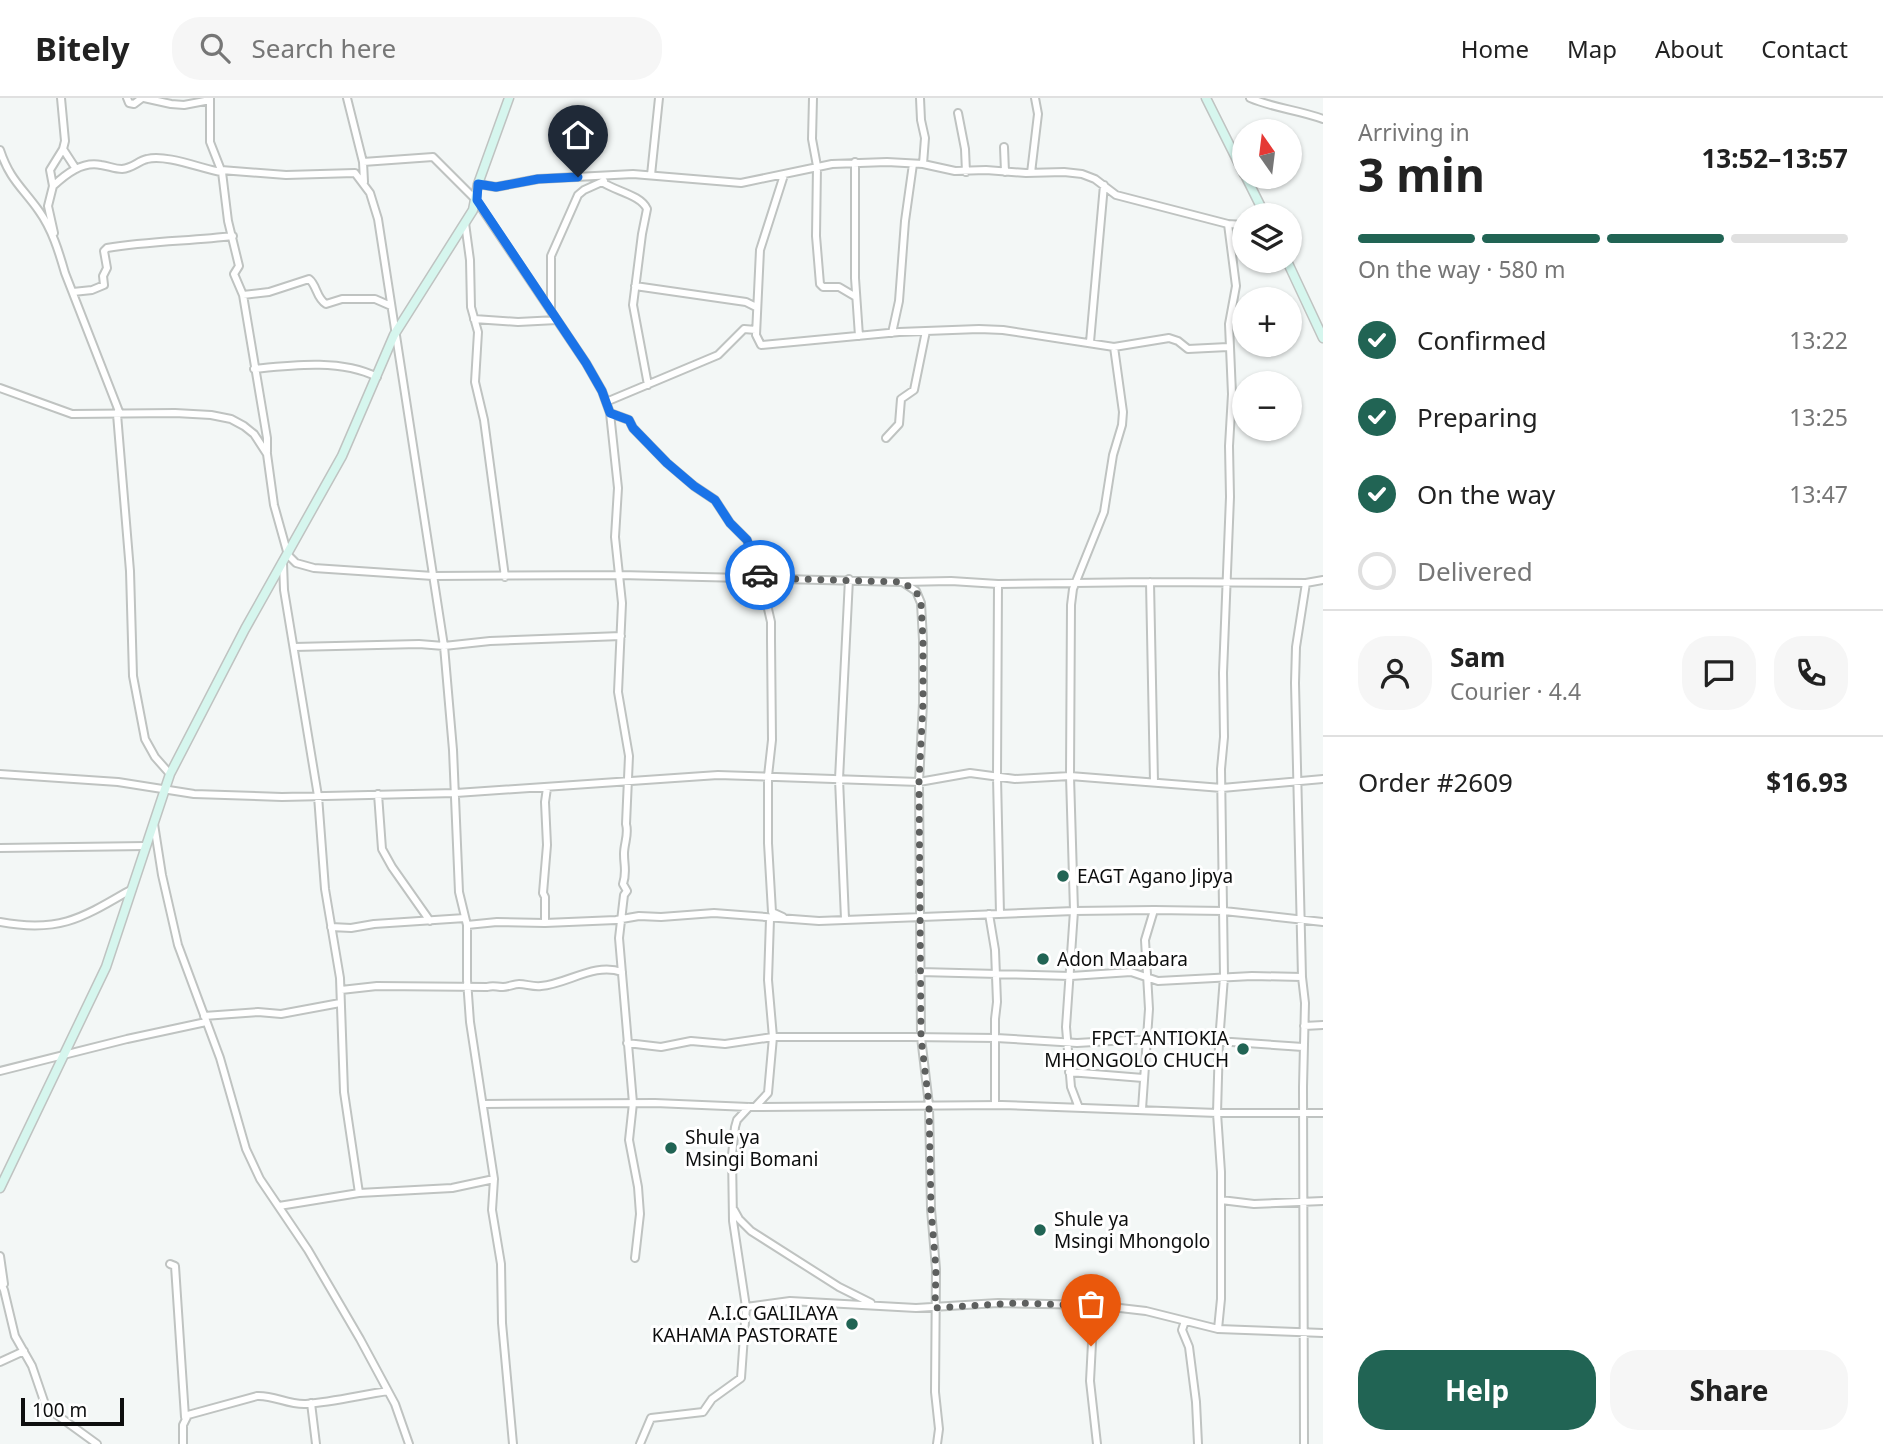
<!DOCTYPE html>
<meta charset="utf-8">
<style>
body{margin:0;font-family:"Noto Sans",sans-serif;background:#f6f6f6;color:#222;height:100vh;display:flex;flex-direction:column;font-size:26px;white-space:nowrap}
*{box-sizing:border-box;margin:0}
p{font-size:23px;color:#767676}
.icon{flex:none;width:38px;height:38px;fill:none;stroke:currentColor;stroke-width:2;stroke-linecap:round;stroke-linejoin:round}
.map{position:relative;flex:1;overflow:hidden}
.sheet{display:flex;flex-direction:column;background:#fff;width:560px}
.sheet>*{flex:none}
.needle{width:46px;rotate:346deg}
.tools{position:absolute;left:1232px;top:21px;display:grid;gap:14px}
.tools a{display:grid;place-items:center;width:70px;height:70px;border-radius:50%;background:#fff;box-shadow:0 2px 5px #0004;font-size:35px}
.scale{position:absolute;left:21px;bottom:18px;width:103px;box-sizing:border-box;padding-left:7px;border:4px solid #0d0e0e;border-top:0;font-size:19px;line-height:24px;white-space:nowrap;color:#0d0e0e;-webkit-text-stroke:5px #fff;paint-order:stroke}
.pin{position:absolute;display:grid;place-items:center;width:60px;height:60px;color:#fff;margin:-72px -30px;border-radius:50% 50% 50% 0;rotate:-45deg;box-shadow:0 0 7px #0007}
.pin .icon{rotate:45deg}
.courier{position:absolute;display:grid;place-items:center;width:70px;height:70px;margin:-35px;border:5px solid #1a73e8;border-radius:50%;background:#fff;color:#222;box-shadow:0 2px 9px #0007}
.headline em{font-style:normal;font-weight:700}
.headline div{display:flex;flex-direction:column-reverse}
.headline{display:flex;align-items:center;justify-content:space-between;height:119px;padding:0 35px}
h1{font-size:46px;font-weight:700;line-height:52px}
.bar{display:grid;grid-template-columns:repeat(4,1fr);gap:10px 7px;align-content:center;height:84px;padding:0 35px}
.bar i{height:9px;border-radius:5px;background:#e0e0e0}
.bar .current{background:#216454}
.bar p{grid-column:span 4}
.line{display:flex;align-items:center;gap:18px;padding:0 35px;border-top:2px solid #e0e0e0}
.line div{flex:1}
.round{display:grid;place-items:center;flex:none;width:74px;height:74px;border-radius:28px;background:#f6f6f6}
ol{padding:0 35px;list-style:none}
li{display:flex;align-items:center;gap:21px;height:77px}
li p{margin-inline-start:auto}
li .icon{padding:7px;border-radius:50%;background:#216454;color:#fff;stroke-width:4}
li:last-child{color:#767676}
li i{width:38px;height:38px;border:4px solid #e0e0e0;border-radius:50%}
.primary-button{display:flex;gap:14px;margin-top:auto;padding:14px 35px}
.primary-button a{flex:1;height:80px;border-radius:28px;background:#216454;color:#fff;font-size:28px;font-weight:700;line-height:80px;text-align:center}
.primary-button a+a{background:#f6f6f6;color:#222}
header{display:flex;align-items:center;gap:42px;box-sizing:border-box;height:98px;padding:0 35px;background:#fff;border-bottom:2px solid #e0e0e0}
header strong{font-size:33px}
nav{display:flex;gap:38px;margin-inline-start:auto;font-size:24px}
.search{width:490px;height:63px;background:#f6f6f6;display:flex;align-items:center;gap:18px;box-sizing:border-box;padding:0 24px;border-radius:28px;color:#767676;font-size:26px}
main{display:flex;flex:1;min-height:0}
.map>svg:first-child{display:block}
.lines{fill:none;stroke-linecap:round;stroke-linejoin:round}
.street-casing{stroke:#bfc3c1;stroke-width:10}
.secondary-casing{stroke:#bfc3c1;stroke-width:11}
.street{stroke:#fff;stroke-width:6}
.secondary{stroke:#d6f6ee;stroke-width:8}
.done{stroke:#5e605f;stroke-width:7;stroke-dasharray:0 12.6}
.route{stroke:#1a73e8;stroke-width:9}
.poi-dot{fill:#216454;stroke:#fff;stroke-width:2.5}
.labels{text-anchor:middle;stroke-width:6;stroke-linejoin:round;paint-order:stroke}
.poi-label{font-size:19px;fill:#0d0e0e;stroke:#fff;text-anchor:start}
</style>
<header>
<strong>Bitely</strong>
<div class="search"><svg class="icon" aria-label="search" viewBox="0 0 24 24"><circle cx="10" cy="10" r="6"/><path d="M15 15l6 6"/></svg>Search here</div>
<nav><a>Home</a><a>Map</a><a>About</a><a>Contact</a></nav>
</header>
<main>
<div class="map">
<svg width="1323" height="1346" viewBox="0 0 1323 1346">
<rect width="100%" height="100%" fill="#f3f7f6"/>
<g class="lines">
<!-- street casing -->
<g class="street-casing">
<path id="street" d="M127,0L129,5L134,6L142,0
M144,0L171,6L184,7L210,2
M210,0V44L221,72L286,77L355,75L370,95L378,121L444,548L453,652L459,794L467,827V882L470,924L494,1081L492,1112L501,1166L502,1225L513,1346
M347,0L363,64L364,84
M813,0L812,41L817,68L816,138L820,186L823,189H839L856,199
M920,0L921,22L925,40L923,66
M1250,0C1273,10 1299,12 1323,21
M958,15L965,51L966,74
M1004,49L1005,74
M63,51L76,71
M0,52C10,82 22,89 39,113C52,131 59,154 65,175L120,316
M363,64L433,59L476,102L586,265L602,293L610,315L618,390L615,439L622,505L618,594L629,658L626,726C629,737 624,745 624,756C624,768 627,774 623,786L627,793L624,797L619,840L633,1005L629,1042L638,1089L640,1116L635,1160
M855,64V180L859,238
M222,74L228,123L239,168L234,176L243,197L267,340V354
M1031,75L1038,16L1035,0
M651,77L659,0
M784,77L760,152L756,237L761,247L899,234L979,231L1003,232L1114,249L1169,240L1178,243L1188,251L1228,249
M602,84C615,93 641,97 647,111L642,136L633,207L648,287
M478,86L496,89L538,81L633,76L741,85L832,66L887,64L923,66L955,73L986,72L1026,75L1064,74L1082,76L1095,81L1116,97L1228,126L1244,127
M53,88C66,76 82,63 101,67C109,68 114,71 122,71C133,70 138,63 147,61C167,56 202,71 221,74
M465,125L470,162L471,209L478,234L475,284L484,322L505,479
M54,135L48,108L53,88L50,72L63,51L65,43L61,0
M635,188L746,204L756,209
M73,194L92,192L104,187L103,178L107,170L104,153L107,150C148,143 191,143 233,138
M243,197L269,194L309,181C317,187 316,200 326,206L342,201H375L391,208
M551,211V158L578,97L584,92L604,83
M474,221L518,224L557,222
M892,235L899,203L905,123L913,66
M1090,244L1104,87
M254,271C293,267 341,261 377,279
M0,290L72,316L175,315L211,317L231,321L244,328L254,336L267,356L274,407L288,457L296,465L314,470L433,478L620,477L902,484L951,483L998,486L1150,484L1306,485L1323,482
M606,304L718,257L744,231L756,232
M610,315L629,322L633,330L667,365L694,388L715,402L730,425L747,442L761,480L771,524V542L772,642L768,678V745L772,814L783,819
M117,316L130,473L133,578L145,641L155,659L170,676
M886,340L899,326L901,301L914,292L926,233
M283,465L284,492L318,698L325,791L340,880L344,994L359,1095
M1150,484L1154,684
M904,485L916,493L921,505L923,542V605L919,684L921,939L929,1007L931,1111L936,1171L935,1294L939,1331L937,1346
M998,486L997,679L1000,816
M294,549L419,546L444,548L490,543L621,538
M0,676L118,684L194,696L282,699L456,695L718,677L919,684L970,675L1015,681L1070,678L1222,690L1323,681
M378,696L382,751L392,769L430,823
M154,726L162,777L178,847L220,960L246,1051L260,1081L308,1152L360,1241L395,1306L409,1346
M0,750L146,748
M989,816L995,852L997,904L995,921V1007
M845,821L839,681L849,481
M0,824C60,835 82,820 132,791
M545,825V799L543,795L547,747L545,704L547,690
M467,827L497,824L545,825L616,822L639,818L661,819L714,815L819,823L1074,813L1154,812L1224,813L1323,824
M331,829L351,830L374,826L465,820
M920,874L1071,878L1131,874L1158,883L1252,878L1302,879
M341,892L377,888L487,889C494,887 496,889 503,889C508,889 514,886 519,886C526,886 533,889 541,888C568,886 594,864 622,874
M204,918L258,914L281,916L340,905
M1304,928L1323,927
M627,945L661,949L691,943L725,946L773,939H910L996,940L1077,945L1128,942H1202L1303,949
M0,973L127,941L206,924
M1069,974L1143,980
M484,1006L655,1005L749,1009L1002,1007L1217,1015H1323
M756,1008L768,995L773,939L768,882L770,821
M1079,1010L1071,989L1066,929L1074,813L1070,678L1071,507L1073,491L1104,414L1113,357L1122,327L1123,314L1114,249
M1142,1011L1149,911L1145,842L1154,812
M1221,1102L1254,1106L1323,1103
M279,1108L359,1095L452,1090L494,1081
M734,1112L739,1121L751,1133L839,1189L871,1205
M0,1158L4,1186
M170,1166L175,1168L185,1319
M0,1183L4,1192L15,1238L32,1268L46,1309L97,1346
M1094,1207L1090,1283L1097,1346
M746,1209L790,1203L916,1210L998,1205L1094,1207L1146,1213L1218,1231L1323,1235
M1185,1223L1182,1232L1189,1249L1196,1304L1198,1346
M1218,1231L1221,1201V1074L1217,1015L1219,944L1224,879L1221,671L1224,639L1223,575L1230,399L1229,348L1232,296L1229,226L1236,188L1228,126
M0,1264L24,1253
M311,1305L316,1346
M183,1346V1327L188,1317L257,1298C274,1297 288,1307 306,1306C333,1304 361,1297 388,1293
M640,1346L651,1320L703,1314L712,1301L741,1280L746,1209L733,1123L732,1057L735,1029L737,1022L749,1009
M1304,1346L1303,989L1305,905L1302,879L1295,585L1296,549L1306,485"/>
</g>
<!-- secondary casing -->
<g class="secondary-casing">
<path id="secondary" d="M1206,0L1244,76
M1246,79L1265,117
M1287,163L1323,240
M0,1090L106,869L170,676L245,531L342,358L394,237L473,112L478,86L509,0"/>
</g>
<!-- street -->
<use href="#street" class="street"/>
<!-- secondary -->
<use href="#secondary" class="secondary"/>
</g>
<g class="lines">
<!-- done -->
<path class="done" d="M760,477L761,480L902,484L916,493L921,505L923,542V605L919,684L921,939L929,1007L931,1111L936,1171L935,1210L1018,1205L1094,1208L1091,1248"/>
<!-- route -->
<path class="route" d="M578,79L538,81L496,89L478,86L477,102L586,265L602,293L610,315L629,322L633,330L667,365L694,388L715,402L730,425L747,442L760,477"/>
</g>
<!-- markers -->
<g class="poi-dot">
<circle cx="1063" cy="778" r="7"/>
<circle cx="1043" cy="861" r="7"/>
<circle cx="1243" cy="951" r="7"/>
<circle cx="671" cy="1050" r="7"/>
<circle cx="1040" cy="1132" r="7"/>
<circle cx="852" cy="1226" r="7"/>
</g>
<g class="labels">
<!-- poi labels -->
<g class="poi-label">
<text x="1077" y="785">EAGT Agano Jipya</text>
<text x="1057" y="868">Adon Maabara</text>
<text x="1229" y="947" text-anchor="end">FPCT ANTIOKIA<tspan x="1229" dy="22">MHONGOLO CHUCH</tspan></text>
<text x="685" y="1046">Shule ya<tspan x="685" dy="22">Msingi Bomani</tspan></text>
<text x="1054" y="1128">Shule ya<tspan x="1054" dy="22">Msingi Mhongolo</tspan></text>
<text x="838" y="1222" text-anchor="end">A.I.C GALILAYA<tspan x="838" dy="22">KAHAMA PASTORATE</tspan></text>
</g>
</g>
</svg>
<div class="tools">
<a><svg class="needle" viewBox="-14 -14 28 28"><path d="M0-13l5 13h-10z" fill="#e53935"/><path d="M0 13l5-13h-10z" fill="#767676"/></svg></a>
<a><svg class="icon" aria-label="layers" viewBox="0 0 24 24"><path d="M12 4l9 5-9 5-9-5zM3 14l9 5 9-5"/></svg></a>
<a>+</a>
<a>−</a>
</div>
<div class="scale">100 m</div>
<div class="pin" style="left:1091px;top:1248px;background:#ea580c"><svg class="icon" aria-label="bag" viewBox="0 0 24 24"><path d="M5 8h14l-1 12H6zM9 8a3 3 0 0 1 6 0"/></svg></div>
<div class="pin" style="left:578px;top:79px;background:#1f2937"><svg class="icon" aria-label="home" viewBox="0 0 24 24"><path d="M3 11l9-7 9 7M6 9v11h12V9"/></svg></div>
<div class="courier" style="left:760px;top:477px"><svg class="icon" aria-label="car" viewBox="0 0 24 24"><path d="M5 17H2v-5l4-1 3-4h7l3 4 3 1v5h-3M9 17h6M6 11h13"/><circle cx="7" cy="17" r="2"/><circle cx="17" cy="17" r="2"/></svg></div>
</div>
<section class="sheet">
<div class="headline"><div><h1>3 min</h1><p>Arriving in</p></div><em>13:52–13:57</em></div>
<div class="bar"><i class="current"></i><i class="current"></i><i class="current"></i><i></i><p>On the way · 580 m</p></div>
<ol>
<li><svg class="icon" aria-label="check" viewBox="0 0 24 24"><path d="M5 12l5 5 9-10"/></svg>Confirmed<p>13:22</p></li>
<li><svg class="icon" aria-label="check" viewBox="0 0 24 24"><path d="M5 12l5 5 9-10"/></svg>Preparing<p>13:25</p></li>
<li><svg class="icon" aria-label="check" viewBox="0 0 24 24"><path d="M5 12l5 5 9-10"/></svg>On the way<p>13:47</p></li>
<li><i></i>Delivered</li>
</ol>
<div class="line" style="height:126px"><a class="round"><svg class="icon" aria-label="person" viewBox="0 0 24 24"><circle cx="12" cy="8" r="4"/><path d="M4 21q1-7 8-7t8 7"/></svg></a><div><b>Sam</b><p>Courier · 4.4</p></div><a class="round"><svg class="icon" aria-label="chat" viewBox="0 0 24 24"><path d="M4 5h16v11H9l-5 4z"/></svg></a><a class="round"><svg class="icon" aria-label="phone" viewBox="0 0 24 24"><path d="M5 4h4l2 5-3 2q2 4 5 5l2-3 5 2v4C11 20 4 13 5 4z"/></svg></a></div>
<div class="line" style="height:91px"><div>Order #2609</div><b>$16.93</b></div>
<div class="primary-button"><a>Help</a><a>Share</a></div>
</section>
</main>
